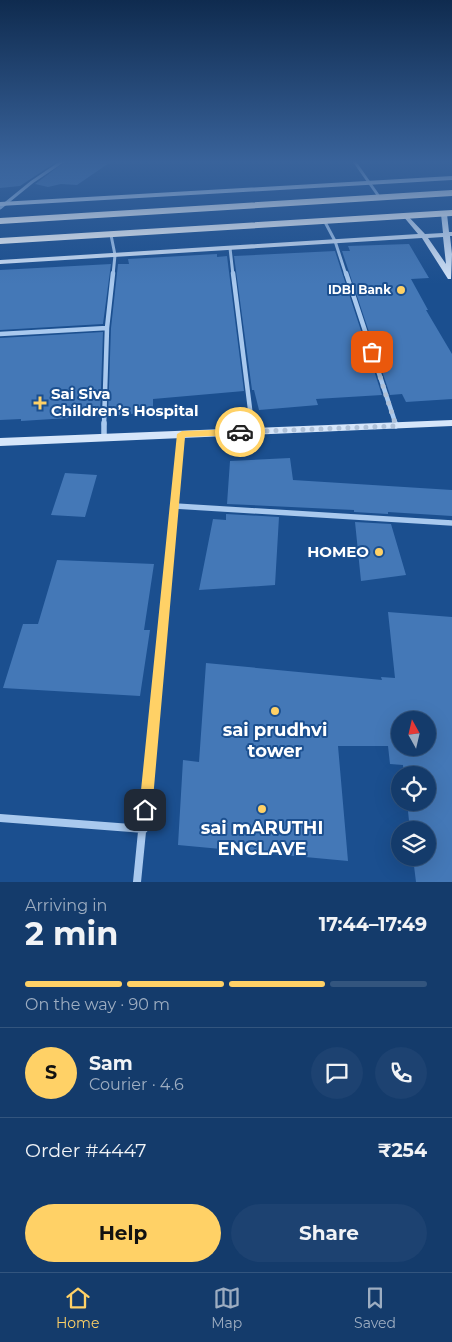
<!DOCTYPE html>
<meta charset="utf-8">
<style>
body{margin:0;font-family:Montserrat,sans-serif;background:#1d4271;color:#f1f3f6;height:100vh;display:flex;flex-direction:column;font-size:19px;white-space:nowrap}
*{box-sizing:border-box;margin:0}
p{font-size:16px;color:#9dadc1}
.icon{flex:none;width:28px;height:28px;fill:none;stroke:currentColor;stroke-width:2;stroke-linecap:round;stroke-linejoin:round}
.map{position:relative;height:882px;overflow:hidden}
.panel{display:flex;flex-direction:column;background:#143b6b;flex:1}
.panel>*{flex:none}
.needle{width:32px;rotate:352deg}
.controls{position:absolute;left:391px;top:711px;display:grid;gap:10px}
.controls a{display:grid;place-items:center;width:45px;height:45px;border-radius:50%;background:#143b6b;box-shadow:0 5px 20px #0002,0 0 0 1px #33557e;font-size:25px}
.pin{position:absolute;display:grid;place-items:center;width:42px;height:42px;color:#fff;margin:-21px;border-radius:10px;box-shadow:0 2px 8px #0006}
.courier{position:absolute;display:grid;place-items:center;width:50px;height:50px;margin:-25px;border:4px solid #ffd166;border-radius:50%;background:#fff;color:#222;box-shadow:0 1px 6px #0007}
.headline em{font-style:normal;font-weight:700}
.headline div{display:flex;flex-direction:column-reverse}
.headline{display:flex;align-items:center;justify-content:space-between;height:85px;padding:0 25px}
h1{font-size:32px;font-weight:700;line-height:38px}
.bar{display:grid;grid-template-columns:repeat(4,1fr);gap:8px 5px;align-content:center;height:60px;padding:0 25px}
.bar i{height:6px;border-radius:4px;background:#33557e}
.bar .active{background:#ffd166}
.bar p{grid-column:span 4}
.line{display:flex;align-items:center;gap:12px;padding:0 25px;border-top:1px solid #33557e}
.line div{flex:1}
.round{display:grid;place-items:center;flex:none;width:52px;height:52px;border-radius:26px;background:#1d4271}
.action{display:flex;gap:10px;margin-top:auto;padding:10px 25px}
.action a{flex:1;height:58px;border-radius:30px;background:#ffd166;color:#111;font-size:20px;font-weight:700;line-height:58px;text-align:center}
.action a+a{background:#1d4271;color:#f1f3f6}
.tab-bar{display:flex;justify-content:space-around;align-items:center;height:70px;border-top:1px solid #33557e;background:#143b6b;font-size:14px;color:#9dadc1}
.tab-bar a{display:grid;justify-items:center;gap:2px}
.tab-bar .active{color:#ffd166}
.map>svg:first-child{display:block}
.building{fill:#4478b7;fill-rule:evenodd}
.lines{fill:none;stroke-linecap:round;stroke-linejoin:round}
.street-far3{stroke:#a9c9ee;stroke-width:3}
.street-far2{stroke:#a9c9ee;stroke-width:4.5}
.street-far1{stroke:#a9c9ee;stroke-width:5.5}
.street{stroke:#a9c9ee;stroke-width:8}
.secondary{fill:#d6e6fa;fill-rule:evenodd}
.highway{fill:#fff;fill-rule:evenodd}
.route{fill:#ffd166}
.done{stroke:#afc1d8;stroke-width:5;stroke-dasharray:0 9}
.poi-dot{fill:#ffd166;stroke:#1b4f8f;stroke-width:2}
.labels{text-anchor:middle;stroke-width:4;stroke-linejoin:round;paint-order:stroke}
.far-poi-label{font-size:12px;font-weight:bold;fill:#fff;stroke:#1b4f8f;text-anchor:end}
.poi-label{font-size:15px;font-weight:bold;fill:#fff;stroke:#1b4f8f;text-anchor:start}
.near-poi-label{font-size:18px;font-weight:bold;fill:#fff;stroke:#1b4f8f}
</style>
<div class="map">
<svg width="452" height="882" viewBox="0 0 452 882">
<rect width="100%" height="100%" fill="#1b4f8f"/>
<!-- building -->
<path class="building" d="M0,161H58L20,186L0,188Z
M66,161H112L77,185L61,184L48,187L35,184Z
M409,244L429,278L411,279L428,310H426L452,354V399L406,402L402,394L390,395L342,251H350L348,246Z
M335,251L382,395L316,399L318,405L259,410L254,390H252L234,256Z
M217,254V257L227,256L244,391L153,399V412L108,416L111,328L118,264H129L128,259Z
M111,264L103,324L0,330V270Z
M103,332L100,416L21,421V419L0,420V338Z
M290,458L293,480L452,490V516L388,512V514L354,512V510L227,504L230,461Z
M65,473L97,475L85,517L51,515Z
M226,514L279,517L275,585L199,590L213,519L226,520Z
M355,522L391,524L406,575L361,581Z
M57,560L154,564L144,630H150L140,696L3,688L23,624H38Z
M388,612L452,617V882H416L413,858H428V830H410L407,802H428V775H404L403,765L390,764L388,746H338L348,861L178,845L183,760L199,762L206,663L382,680L381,677L395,678ZM400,720H428V748H400Z"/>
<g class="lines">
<!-- street-far3 -->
<path class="street-far3" d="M354,161L380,198
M0,208L32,182L63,161
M325,222L335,241L346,275
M111,235L115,255L113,275
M230,248L233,275"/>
<!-- street-far2 -->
<path class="street-far2" d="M233,273L252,425
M346,273L396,425
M0,334L107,328
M104,425L107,328L113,273"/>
<!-- street-far1 -->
<path class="street-far1" d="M252,423L253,432
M395,423L396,426
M104,438V423
M175,506L452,523
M163,622L182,434"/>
<!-- street -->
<path class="street" d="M0,818L144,829
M137,882L163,621"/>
<!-- secondary -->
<path class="secondary" d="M452,176V180L0,206V202Z
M444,212L447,214L449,232H452V236H450L452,254L451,279H448L422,238L0,264V260L418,234L403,216L406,214L425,234L443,233L441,214ZM443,237L446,264L428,238Z
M452,420V426L0,446V438Z"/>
<!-- highway -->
<path class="highway" d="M452,190V196L0,224V218Z
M452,210V216L0,244V238Z"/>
</g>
<!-- sky -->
<linearGradient id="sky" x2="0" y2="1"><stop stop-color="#0f2b4f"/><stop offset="0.57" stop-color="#39639b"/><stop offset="1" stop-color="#39639b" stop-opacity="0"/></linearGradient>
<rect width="452" height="284" fill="url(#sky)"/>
<!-- route -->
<path class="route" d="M240,429L244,432L240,435L185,437L152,810L150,814L145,816L141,814L139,810L177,434L182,431Z"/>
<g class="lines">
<!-- done -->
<path class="done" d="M240,432L396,426L372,352"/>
</g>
<!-- markers -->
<g class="poi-dot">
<circle cx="401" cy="290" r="5"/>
<path d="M37.5 395.5h5v5h5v5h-5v5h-5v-5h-5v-5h5z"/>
<circle cx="379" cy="552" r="5"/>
<circle cx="275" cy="711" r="5"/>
<circle cx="262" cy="809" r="5"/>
</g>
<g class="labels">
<!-- far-poi labels -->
<g class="far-poi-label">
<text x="391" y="294">IDBI Bank</text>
</g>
<!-- poi labels -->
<g class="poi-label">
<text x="51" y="399">Sai Siva<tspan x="51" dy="17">Children’s Hospital</tspan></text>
<text x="369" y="557" text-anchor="end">HOMEO</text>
</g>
<!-- near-poi labels -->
<g class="near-poi-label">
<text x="275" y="736">sai prudhvi<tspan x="275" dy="21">tower</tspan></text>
<text x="262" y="834">sai mARUTHI<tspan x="262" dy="21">ENCLAVE</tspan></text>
</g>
</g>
</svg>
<div class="controls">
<a><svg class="needle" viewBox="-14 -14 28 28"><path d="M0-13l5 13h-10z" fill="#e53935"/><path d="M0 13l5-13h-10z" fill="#9dadc1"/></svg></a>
<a><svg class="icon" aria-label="locate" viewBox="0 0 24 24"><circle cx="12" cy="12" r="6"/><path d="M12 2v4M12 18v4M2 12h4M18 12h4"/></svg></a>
<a><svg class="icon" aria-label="layers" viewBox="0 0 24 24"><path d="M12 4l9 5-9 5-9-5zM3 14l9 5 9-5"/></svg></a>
</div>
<div class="pin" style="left:372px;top:352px;background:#ea580c"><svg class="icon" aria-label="bag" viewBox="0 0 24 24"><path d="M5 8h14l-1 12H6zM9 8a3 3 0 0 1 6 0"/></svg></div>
<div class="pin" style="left:145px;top:810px;background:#1f2937"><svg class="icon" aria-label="home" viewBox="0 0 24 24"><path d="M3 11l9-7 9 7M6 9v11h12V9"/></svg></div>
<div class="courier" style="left:240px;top:432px"><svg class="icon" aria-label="car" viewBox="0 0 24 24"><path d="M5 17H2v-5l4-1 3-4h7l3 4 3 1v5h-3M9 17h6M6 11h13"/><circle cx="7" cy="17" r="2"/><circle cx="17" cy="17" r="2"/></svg></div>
</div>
<section class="panel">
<div class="headline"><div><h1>2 min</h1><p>Arriving in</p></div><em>17:44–17:49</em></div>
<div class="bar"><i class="active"></i><i class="active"></i><i class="active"></i><i></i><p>On the way · 90 m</p></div>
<div class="line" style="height:90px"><b class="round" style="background:#ffd166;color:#111">S</b><div><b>Sam</b><p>Courier · 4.6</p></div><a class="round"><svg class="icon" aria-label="chat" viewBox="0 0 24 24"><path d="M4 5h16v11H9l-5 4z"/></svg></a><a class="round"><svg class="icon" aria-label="phone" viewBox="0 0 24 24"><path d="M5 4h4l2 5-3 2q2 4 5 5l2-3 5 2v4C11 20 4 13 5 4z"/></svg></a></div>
<div class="line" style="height:65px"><div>Order #4447</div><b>₹254</b></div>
<div class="action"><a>Help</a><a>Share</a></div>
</section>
<nav class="tab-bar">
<a class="active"><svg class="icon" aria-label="home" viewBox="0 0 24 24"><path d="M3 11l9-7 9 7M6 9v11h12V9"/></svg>Home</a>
<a><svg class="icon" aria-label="map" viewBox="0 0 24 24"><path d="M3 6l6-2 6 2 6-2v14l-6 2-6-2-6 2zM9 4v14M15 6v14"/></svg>Map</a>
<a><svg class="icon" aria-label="saved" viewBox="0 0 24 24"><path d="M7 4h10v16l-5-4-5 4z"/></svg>Saved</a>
</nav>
